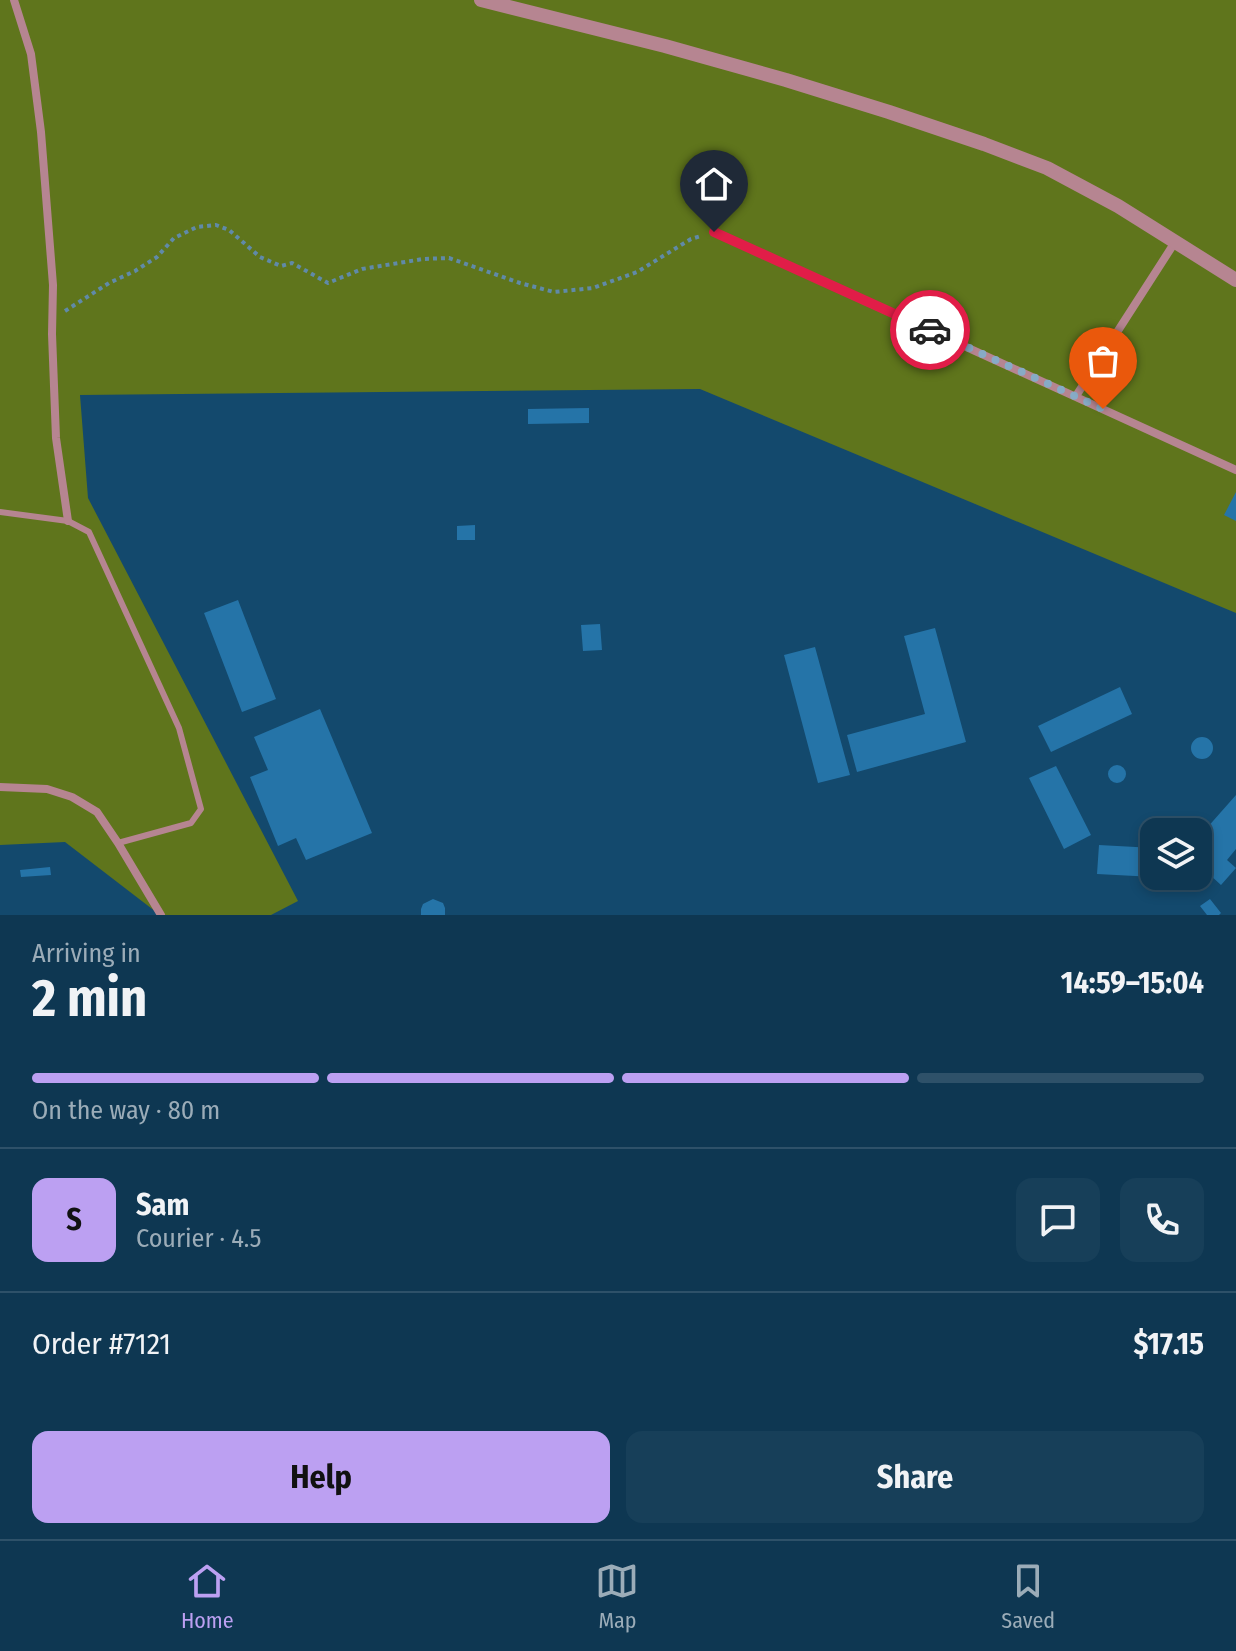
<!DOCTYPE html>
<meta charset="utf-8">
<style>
body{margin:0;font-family:"Fira Sans Condensed",sans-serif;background:#173f59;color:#f1f3f6;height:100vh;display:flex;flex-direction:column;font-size:30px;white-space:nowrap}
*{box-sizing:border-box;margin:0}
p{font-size:26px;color:#9bacb8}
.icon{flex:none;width:44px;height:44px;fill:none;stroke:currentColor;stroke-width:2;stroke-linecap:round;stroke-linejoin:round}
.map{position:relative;height:915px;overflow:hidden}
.panel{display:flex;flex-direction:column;background:#0e3752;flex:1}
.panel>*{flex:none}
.tools{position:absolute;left:1140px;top:818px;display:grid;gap:16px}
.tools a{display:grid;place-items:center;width:72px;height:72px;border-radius:16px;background:#0e3752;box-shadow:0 4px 12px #0003,0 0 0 2px #2e5169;font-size:40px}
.pin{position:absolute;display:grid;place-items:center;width:68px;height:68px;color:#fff;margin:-82px -34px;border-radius:50% 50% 50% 0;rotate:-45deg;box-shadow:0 0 8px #0007}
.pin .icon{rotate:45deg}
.courier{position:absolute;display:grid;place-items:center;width:80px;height:80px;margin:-40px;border:6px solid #e11d48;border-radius:50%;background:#fff;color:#222;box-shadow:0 2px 10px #0007}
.overview em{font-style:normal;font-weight:700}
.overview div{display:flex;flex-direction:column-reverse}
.overview{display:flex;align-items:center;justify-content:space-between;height:136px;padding:0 32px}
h1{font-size:52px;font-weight:700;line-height:60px}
.bar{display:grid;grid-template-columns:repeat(4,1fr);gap:12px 8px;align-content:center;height:96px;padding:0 32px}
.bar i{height:10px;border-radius:6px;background:#2e5169}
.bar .current{background:#bca0f2}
.bar p{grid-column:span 4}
.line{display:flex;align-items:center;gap:20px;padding:0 32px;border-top:2px solid #2e5169}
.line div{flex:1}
.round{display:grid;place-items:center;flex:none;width:84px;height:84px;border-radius:16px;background:#173f59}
.cta{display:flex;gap:16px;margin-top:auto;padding:16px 32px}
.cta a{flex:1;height:92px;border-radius:16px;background:#bca0f2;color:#111;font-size:32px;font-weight:700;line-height:92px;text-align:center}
.cta a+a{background:#173f59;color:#f1f3f6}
.tabs{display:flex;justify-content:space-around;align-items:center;height:112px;border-top:2px solid #2e5169;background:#0e3752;font-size:22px;color:#9bacb8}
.tabs a{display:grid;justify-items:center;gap:4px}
.tabs .current{color:#bca0f2}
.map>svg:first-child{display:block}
.green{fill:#5f751c}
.building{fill:#2574a8}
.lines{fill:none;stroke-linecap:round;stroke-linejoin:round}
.path{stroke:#608aa8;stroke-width:4;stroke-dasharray:4 4;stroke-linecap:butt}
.service{stroke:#b68591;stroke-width:6}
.minor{stroke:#b68591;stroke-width:8}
.tertiary{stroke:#b68591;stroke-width:14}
.done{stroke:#87abc6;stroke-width:8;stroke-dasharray:0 14.4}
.route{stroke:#e11d48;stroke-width:10}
</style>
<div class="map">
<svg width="1236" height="915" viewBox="0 0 1236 915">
<rect width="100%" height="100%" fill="#13496d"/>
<!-- green -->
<path class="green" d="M0,0H1236V613L700,389L80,395L88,498L298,901L271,915H160L65,842L0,845Z"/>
<!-- building -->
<path class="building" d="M589,408V423L528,424V409Z
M1236,492V521L1224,515Z
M475,525V540H457V526Z
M238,600L276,699L242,712L204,613Z
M600,624L602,650L583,651L581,625Z
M935,628L966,742L857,772L847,735L925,714L904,636Z
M815,647L850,775L818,783L784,655Z
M1120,687L1132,714L1051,752L1038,726Z
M320,709L372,833L306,860L296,838L278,846L250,777L268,770L254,737Z
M1191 748a11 11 0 1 1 22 0a11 11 0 1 1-22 0Z
M1108 774a9 9 0 1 1 18 0a9 9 0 1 1-18 0Z
M1056,766L1091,835L1064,849L1029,778Z
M1236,795V849L1227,860L1236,868L1221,885L1198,864V838Z
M1099,845L1154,848V877L1097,874Z
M50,867L51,875L21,877L20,870Z
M433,899L443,903L445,908V915H421V909L423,904Z
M1210,899L1221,913L1219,915H1207L1200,906Z"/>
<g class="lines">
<!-- path -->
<path class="path" d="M65,311L109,283L135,271L157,257L174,238L197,227L216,225L229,230L260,257L281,266L292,263L328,283L362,269L423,259L449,258L520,283L554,292L593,288L637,272L691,239L701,236"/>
<!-- service -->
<path class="service" d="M0,512L68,521L89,532L179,728L201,809L191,823L118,843"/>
<!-- minor -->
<path class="minor" d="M14,0L31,54L41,132L53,285L52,334L56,438L68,521
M714,232L1236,470
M1076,396L1175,242
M0,787L47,789L72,797L97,812L118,843L161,915"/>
<!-- tertiary -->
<path class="tertiary" d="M481,0L665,46L786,80L889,112L984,144L1047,168L1118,206L1236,280"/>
</g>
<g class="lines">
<!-- done -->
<path class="done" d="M930,330L1103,409"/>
<!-- route -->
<path class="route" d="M714,232L930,330"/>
</g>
</svg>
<div class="tools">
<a><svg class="icon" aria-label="layers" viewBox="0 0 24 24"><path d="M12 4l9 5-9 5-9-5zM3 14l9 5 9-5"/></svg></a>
</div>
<div class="pin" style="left:1103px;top:409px;background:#ea580c"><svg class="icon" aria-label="bag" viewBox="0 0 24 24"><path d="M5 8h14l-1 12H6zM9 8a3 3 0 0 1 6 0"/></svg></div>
<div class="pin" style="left:714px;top:232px;background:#1f2937"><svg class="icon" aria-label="home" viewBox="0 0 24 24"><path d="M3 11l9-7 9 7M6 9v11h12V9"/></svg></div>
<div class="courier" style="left:930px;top:330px"><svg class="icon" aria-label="car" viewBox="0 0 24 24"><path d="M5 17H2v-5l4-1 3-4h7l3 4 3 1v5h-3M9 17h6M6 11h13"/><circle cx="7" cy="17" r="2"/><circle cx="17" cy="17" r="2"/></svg></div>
</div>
<section class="panel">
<div class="overview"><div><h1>2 min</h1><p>Arriving in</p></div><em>14:59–15:04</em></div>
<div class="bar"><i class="current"></i><i class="current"></i><i class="current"></i><i></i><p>On the way · 80 m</p></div>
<div class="line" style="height:144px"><b class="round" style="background:#bca0f2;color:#111">S</b><div><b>Sam</b><p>Courier · 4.5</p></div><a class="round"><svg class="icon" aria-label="chat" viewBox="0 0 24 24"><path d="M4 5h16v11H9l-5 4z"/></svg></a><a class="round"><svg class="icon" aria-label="phone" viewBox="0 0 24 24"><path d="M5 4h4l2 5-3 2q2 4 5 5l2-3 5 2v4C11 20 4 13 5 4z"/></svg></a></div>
<div class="line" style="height:104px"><div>Order #7121</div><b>$17.15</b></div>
<div class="cta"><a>Help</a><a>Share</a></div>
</section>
<nav class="tabs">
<a class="current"><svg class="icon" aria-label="home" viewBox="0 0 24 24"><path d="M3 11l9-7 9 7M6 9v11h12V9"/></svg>Home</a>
<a><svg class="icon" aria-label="map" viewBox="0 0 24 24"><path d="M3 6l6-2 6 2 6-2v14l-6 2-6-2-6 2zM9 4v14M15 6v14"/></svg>Map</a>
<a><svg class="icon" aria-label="saved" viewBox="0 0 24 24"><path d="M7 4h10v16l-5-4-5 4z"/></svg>Saved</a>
</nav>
